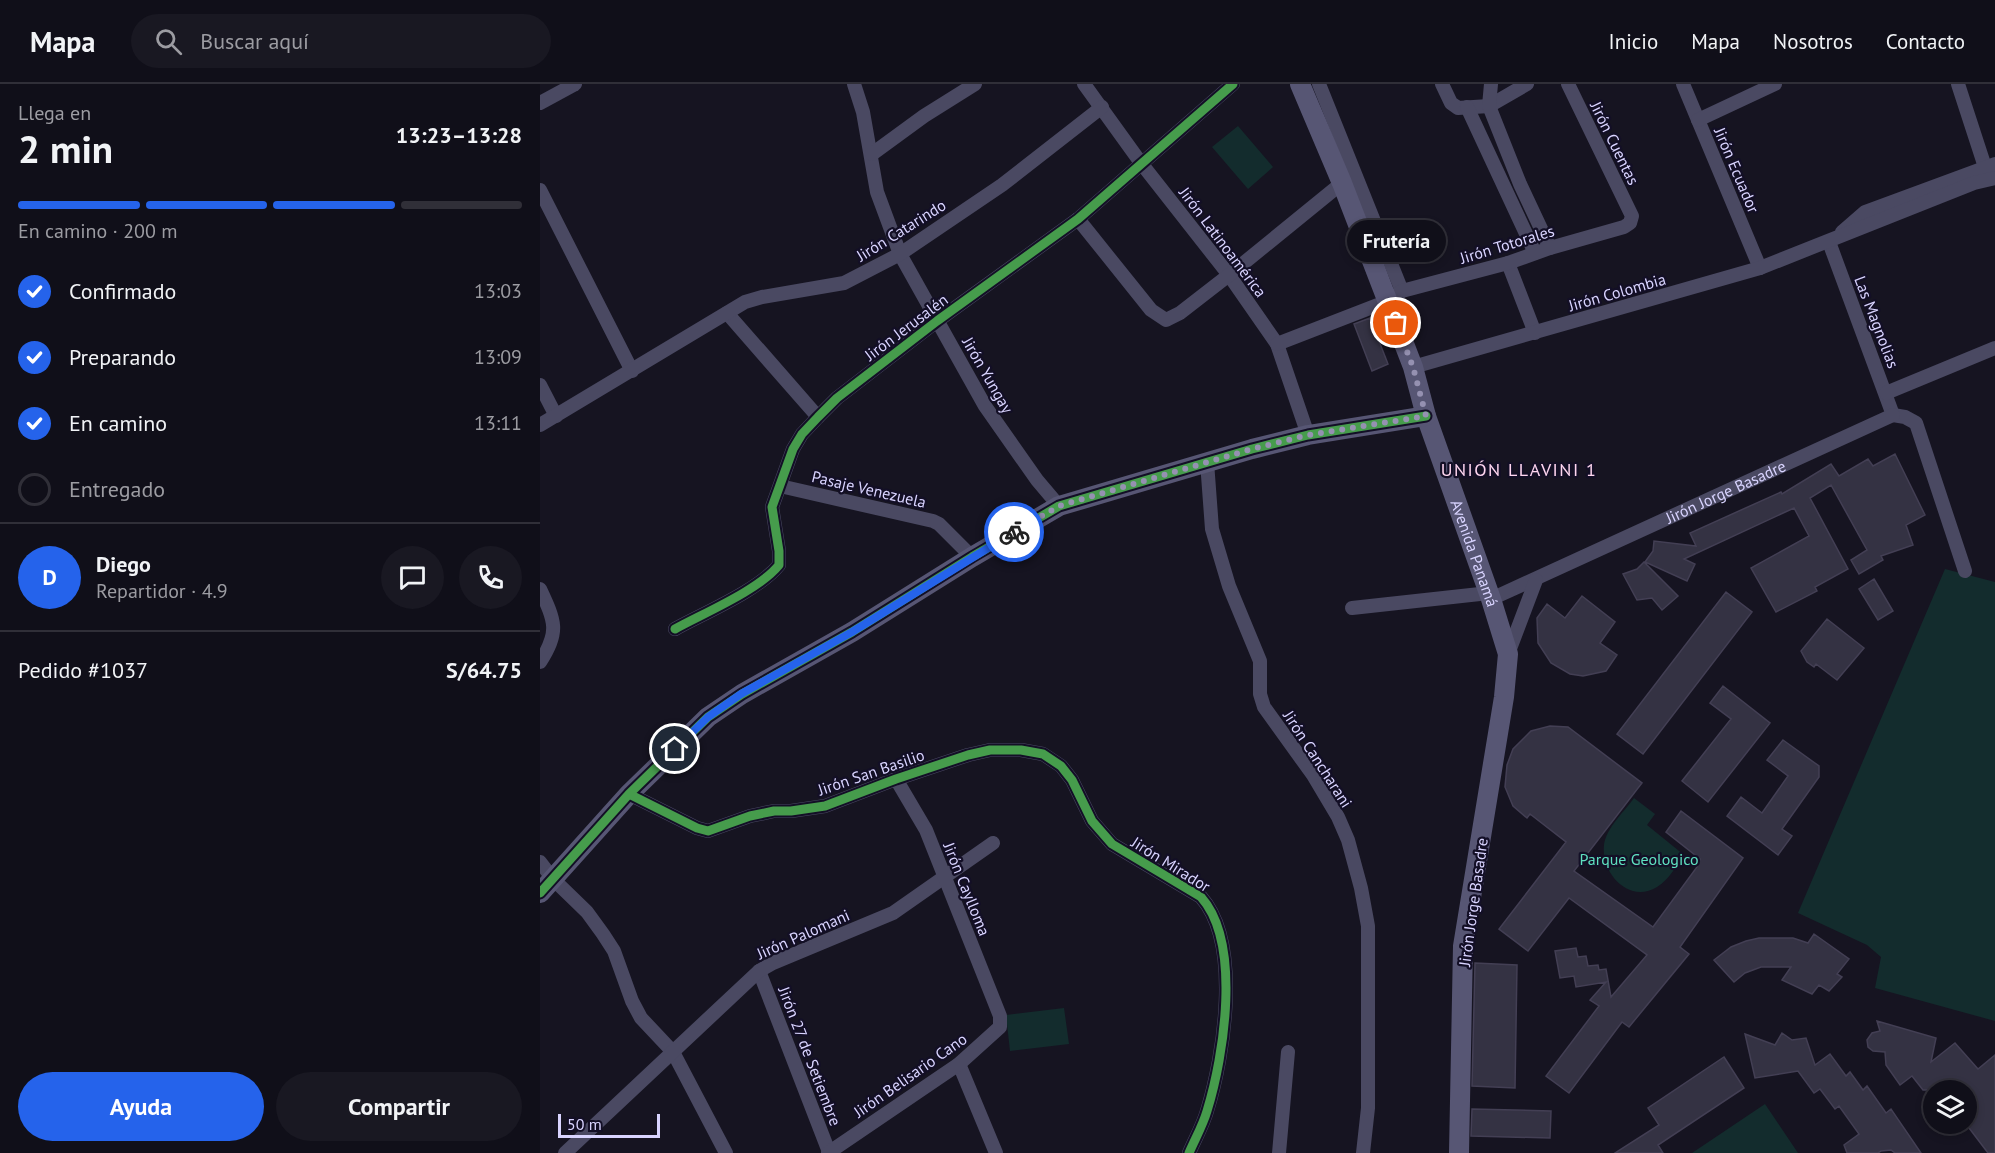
<!DOCTYPE html>
<html lang="es">
<meta charset="utf-8">
<style>
body{margin:0;font-family:"PT Sans",sans-serif;background:#191822;color:#f1f3f6;height:100vh;display:flex;flex-direction:column;font-size:22px;white-space:nowrap}
*{box-sizing:border-box;margin:0}
p{font-size:20px;color:#9c9ca2}
.icon{flex:none;width:33px;height:33px;fill:none;stroke:currentColor;stroke-width:2;stroke-linecap:round;stroke-linejoin:round}
.map{position:relative;flex:1;overflow:hidden}
.details{display:flex;flex-direction:column;background:#100f19;width:540px}
.details>*{flex:none}
.tools{position:absolute;left:1383px;top:996px;display:grid;gap:12px}
.tools a{display:grid;place-items:center;width:54px;height:54px;border-radius:50%;background:#100f19;box-shadow:0 3px 9px #0003,0 0 0 2px #302f38;font-size:30px}
.scale{position:absolute;left:18px;bottom:15px;width:102px;box-sizing:border-box;padding-left:6px;border:3px solid #d9d4ff;border-top:0;font-size:16px;line-height:21px;white-space:nowrap;color:#d9d4ff;-webkit-text-stroke:4px #130f26;paint-order:stroke}
.pin{position:absolute;display:grid;place-items:center;width:51px;height:51px;color:#fff;margin:-26px;border:3px solid #fff;border-radius:50%;box-shadow:0 2px 6px #0007}
.courier{position:absolute;display:grid;place-items:center;width:60px;height:60px;margin:-30px;border:4px solid #2563eb;border-radius:50%;background:#fff;color:#222;box-shadow:0 2px 8px #0007}
.bubble{position:absolute;height:42px;border-radius:21px;background:#100f19;box-shadow:0 3px 9px #0003,0 0 0 2px #302f38;font-size:20px;font-weight:800;line-height:42px;text-align:center}
.head em{font-style:normal;font-weight:800}
.head div{display:flex;flex-direction:column-reverse}
.head{display:flex;align-items:center;justify-content:space-between;height:102px;padding:0 18px}
h1{font-size:39px;font-weight:800;line-height:45px}
.bar{display:grid;grid-template-columns:repeat(4,1fr);gap:9px 6px;align-content:center;height:72px;padding:0 18px}
.bar i{height:8px;border-radius:4px;background:#302f38}
.bar .selected{background:#2563eb}
.bar p{grid-column:span 4}
.line{display:flex;align-items:center;gap:15px;padding:0 18px;border-top:2px solid #302f38}
.line div{flex:1}
.round{display:grid;place-items:center;flex:none;width:63px;height:63px;border-radius:32px;background:#191822}
ol{padding:0 18px;list-style:none}
li{display:flex;align-items:center;gap:18px;height:66px}
li p{margin-inline-start:auto}
li .icon{padding:6px;border-radius:50%;background:#2563eb;color:#fff;stroke-width:4}
li:last-child{color:#9c9ca2}
li i{width:33px;height:33px;border:3px solid #302f38;border-radius:50%}
.action{display:flex;gap:12px;margin-top:auto;padding:12px 18px}
.action a{flex:1;height:69px;border-radius:36px;background:#2563eb;color:#fff;font-size:24px;font-weight:800;line-height:69px;text-align:center}
.action a+a{background:#191822;color:#f1f3f6}
header{display:flex;align-items:center;gap:36px;box-sizing:border-box;height:84px;padding:0 30px;background:#100f19;border-bottom:2px solid #302f38}
header strong{font-size:28px}
nav{display:flex;gap:33px;margin-inline-start:auto;font-size:21px}
.search{width:420px;height:54px;background:#191822;display:flex;align-items:center;gap:15px;box-sizing:border-box;padding:0 21px;border-radius:33px;color:#9c9ca2;font-size:22px}
main{display:flex;flex:1;min-height:0}
.map>svg:first-child{display:block}
.green{fill:#132c2d}
.building{fill:#343243;stroke:#433f54;stroke-width:1.5}
.lines{fill:none;stroke-linecap:round;stroke-linejoin:round}
.street{stroke:#4a4962;stroke-width:14}
.secondary{stroke:#575674;stroke-width:20}
.cycleway-casing{stroke:#130f26;stroke-width:13}
.cycleway{stroke:#469c4c;stroke-width:9}
.done{stroke:#9591b1;stroke-width:6;stroke-dasharray:0 10.8}
.route{stroke:#2563eb;stroke-width:8}
.labels{text-anchor:middle;stroke-width:4.5;stroke-linejoin:round;paint-order:stroke}
.street-label{font-size:16px;fill:#d9d4ff;stroke:#130f26}
.park-label{font-size:16px;fill:#5fe0c0;stroke:#130f26}
.neighbourhood-label{font-size:18px;letter-spacing:1.5px;fill:#ffd6f0;stroke:#130f26}
</style>
<header>
<strong>Mapa</strong>
<div class="search"><svg class="icon" aria-label="search" viewBox="0 0 24 24"><circle cx="10" cy="10" r="6"/><path d="M15 15l6 6"/></svg>Buscar aquí</div>
<nav><a>Inicio</a><a>Mapa</a><a>Nosotros</a><a>Contacto</a></nav>
</header>
<main>
<section class="details">
<div class="head"><div><h1>2 min</h1><p>Llega en</p></div><em>13:23–13:28</em></div>
<div class="bar"><i class="selected"></i><i class="selected"></i><i class="selected"></i><i></i><p>En camino · 200 m</p></div>
<ol>
<li><svg class="icon" aria-label="check" viewBox="0 0 24 24"><path d="M5 12l5 5 9-10"/></svg>Confirmado<p>13:03</p></li>
<li><svg class="icon" aria-label="check" viewBox="0 0 24 24"><path d="M5 12l5 5 9-10"/></svg>Preparando<p>13:09</p></li>
<li><svg class="icon" aria-label="check" viewBox="0 0 24 24"><path d="M5 12l5 5 9-10"/></svg>En camino<p>13:11</p></li>
<li><i></i>Entregado</li>
</ol>
<div class="line" style="height:108px"><b class="round" style="background:#2563eb;color:#fff">D</b><div><b>Diego</b><p>Repartidor · 4.9</p></div><a class="round"><svg class="icon" aria-label="chat" viewBox="0 0 24 24"><path d="M4 5h16v11H9l-5 4z"/></svg></a><a class="round"><svg class="icon" aria-label="phone" viewBox="0 0 24 24"><path d="M5 4h4l2 5-3 2q2 4 5 5l2-3 5 2v4C11 20 4 13 5 4z"/></svg></a></div>
<div class="line" style="height:78px"><div>Pedido #1037</div><b>S/64.75</b></div>
<div class="action"><a>Ayuda</a><a>Compartir</a></div>
</section>
<div class="map">
<svg width="1455" height="1069" viewBox="0 0 1455 1069">
<rect width="100%" height="100%" fill="#161421"/>
<!-- green -->
<path class="green" d="M698,42L733,83L708,105L672,63Z
M1405,485L1455,498V937L1335,904L1341,873L1327,861L1258,829Z
M1094,714L1115,730L1107,741L1144,771C1136,782 1129,796 1117,803C1089,820 1061,790 1064,761C1066,744 1085,727 1094,714Z
M524,924L529,960L470,967L466,931Z
M1225,1020L1258,1069H1152Z"/>
<!-- building -->
<path class="building" d="M830,234L848,280L832,287L814,240Z
M1355,370L1385,431L1366,441L1373,461L1341,472L1343,476L1319,490L1311,476L1327,466L1291,401L1270,414L1308,485L1275,503L1277,507L1236,528L1211,484L1269,452L1254,424L1144,475L1155,480L1147,497L1105,478L1113,467L1114,457L1156,462L1150,449L1241,408L1242,410L1291,380L1299,392L1328,375L1333,382Z
M1104,478L1138,512L1122,526L1112,514L1097,516L1083,490L1097,485Z
M1334,495L1353,527L1338,536L1319,505Z
M1186,508L1212,528L1103,670L1077,650Z
M1042,512L1075,538L1060,559L1077,571L1066,587L1043,592L1030,590L1011,579L998,559L997,534L1007,520L1025,534Z
M1287,535L1324,564L1297,596L1276,580L1274,583L1267,578L1261,567Z
M1183,602L1230,639L1168,718L1142,697L1191,635L1170,619Z
M1010,642L1028,643L1102,699L1034,787L1113,843L1157,783L1160,775L1126,748L1141,727L1203,774L1140,863L1149,870L1089,943L1082,938L1029,1009L1006,992L1059,922L1050,916L1066,898L1036,903L1034,892L1020,894L1015,867L1036,864L1038,873L1046,872L1048,882L1058,881L1059,886L1066,885L1071,913L1107,871L1029,814L988,867L959,845L1026,758L990,730L987,734L973,722L965,703L967,681L973,665L991,647Z
M1243,656L1279,682V693L1242,745L1252,752L1238,771L1187,732L1201,713L1222,729L1248,692L1227,676Z
M1274,850L1309,875L1297,890L1302,893L1289,907L1279,901L1272,910L1242,896L1251,883H1221L1205,889L1194,898L1174,876L1191,863L1206,857L1219,854H1253L1268,859Z
M935,879L977,881L975,1004L932,1002Z
M1337,937L1396,954L1391,978L1415,959L1438,985L1455,971V1069H1448L1426,1040V1006H1383L1372,992L1360,1001L1346,981L1345,968L1333,967L1328,963L1327,956L1332,949L1340,947Z
M1242,949L1252,956L1266,954L1275,981L1290,970L1306,992L1310,988L1323,1006L1327,1002L1346,1029L1351,1025L1381,1069H1355L1351,1066L1341,1067L1338,1069H1307L1304,1061L1319,1050L1299,1022L1295,1025L1280,1005L1274,1009L1258,987L1215,994L1205,950L1235,961Z
M1184,973L1204,1004L1118,1061L1123,1069H1075L1119,1041L1108,1024Z
M932,1025L1011,1027L1010,1054L931,1052Z"/>
<g class="lines">
<!-- street -->
<g class="street">
<path d="M314,0L323,28L337,108L360,170L445,322L497,396L519,422"/>
<path d="M544,0L601,79L689,191L737,260L768,351"/>
<path d="M779,0L862,207"/>
<path d="M902,0L911,19L918,24L949,22L987,0"/>
<path d="M951,0L949,22L980,100L1010,164"/>
<path d="M1143,0L1220,184"/>
<path d="M1418,0L1445,83"/>
<path d="M0,19L35,0"/>
<path d="M927,23L995,169"/>
<path d="M1158,36L1235,0"/>
<path d="M332,70L384,32L435,0"/>
<path d="M0,106L92,287"/>
<path d="M538,135L611,226L626,236L640,229L689,191L802,99"/>
<path d="M1302,148L1325,128L1455,80"/>
<path d="M1289,158L1353,331"/>
<path d="M968,179L995,249"/>
<path d="M187,229L278,333"/>
<path d="M737,260L848,217L862,207L968,179L1010,164L1084,143L1090,139L1092,132L1028,0"/>
<path d="M873,283L1220,184L1434,99L1455,94"/>
<path d="M0,301L16,332"/>
<path d="M1346,309L1455,264"/>
<path d="M1353,331L1365,333L1376,339L1425,487"/>
<path d="M0,341L205,218L222,213L304,199L360,170L462,101L562,23"/>
<path d="M667,378L672,445L689,502L720,577V610L724,623L773,691L798,733L808,756L821,804L828,842V1024L823,1069"/>
<path d="M240,402L393,437L399,440L432,473"/>
<path d="M0,505C15,537 20,548 0,578"/>
<path id="s1" d="M951,515L1353,331"/>
<path d="M812,524L949,509"/>
<path d="M135,545C164,529 219,506 239,481V467L232,423L253,365L262,350L278,333L297,314L397,237L538,135L693,0"/>
<path d="M968,570L996,496"/>
<path d="M89,710L157,744L168,747L210,732L234,727H251L285,722L356,695L428,671L450,666H481L503,670L521,682L532,696L552,737L572,760L661,813C702,859 684,972 667,1027C663,1041 655,1055 649,1069"/>
<path d="M0,778L13,795L47,828L63,850L74,867L92,917L101,934L133,968L186,1069"/>
<path d="M219,887L289,1068"/>
<path d="M419,980L456,1069"/>
<path d="M25,1069L219,887L233,879L353,829L453,759"/>
<path d="M288,1069L419,980L460,943V932L386,746L356,695"/>
<path d="M739,1069L748,968"/>
</g>
<!-- secondary -->
<g class="secondary">
<path id="s2" d="M760,0L802,99L873,283L886,332L951,515L968,570L964,613L923,862L919,1069"/>
<path d="M0,809L89,710L168,633L202,610L312,548L432,473L519,422L712,365L768,351L886,332"/>
</g>
<!-- cycleway casing -->
<g class="cycleway-casing">
<path id="cycleway" d="M135,545C164,529 219,506 239,481V467L232,423L253,365L262,350L278,333L297,314L397,237L538,135L693,0
M89,710L157,744L168,747L210,732L234,727H251L285,722L356,695L428,671L450,666H481L503,670L521,682L532,696L552,737L572,760L661,813C702,859 684,972 667,1027C663,1041 655,1055 649,1069
M0,809L89,710L168,633L202,610L312,548L432,473L519,422L712,365L768,351L886,332"/>
</g>
<!-- cycleway -->
<use href="#cycleway" class="cycleway"/>
</g>
<g class="lines">
<!-- done -->
<path class="done" d="M474,448L519,422L712,365L768,351L886,332L873,283L856,239"/>
<!-- route -->
<path class="route" d="M135,665L168,633L201,610L312,548L474,448"/>
</g>
<g class="labels">
<!-- street labels -->
<g class="street-label">
<text transform="translate(1075 59) rotate(64)" y="6">Jirón Cuentas</text>
<text transform="translate(1197 86) rotate(67)" y="6">Jirón Ecuador</text>
<text transform="translate(361 146) rotate(-32)" y="6">Jirón Catarindo</text>
<text transform="translate(683 158) rotate(53)" y="6">Jirón Latinoamérica</text>
<text transform="translate(967 160) rotate(-17)" y="6">Jirón Totorales</text>
<text transform="translate(1077 208) rotate(-16)" y="6">Jirón Colombia</text>
<text transform="translate(1337 238) rotate(69)" y="6">Las Magnolias</text>
<text transform="translate(366 243) rotate(-37)" y="6">Jirón Jerusalén</text>
<text transform="translate(448 291) rotate(60)" y="6">Jirón Yungay</text>
<text transform="translate(329 405) rotate(13)" y="6">Pasaje Venezuela</text>
<text dy="6" stroke="none"><textPath href="#s1" startOffset="258">Jirón Jorge Basadre</textPath></text>
<text dy="6" stroke="none"><textPath href="#s2" startOffset="501">Avenida Panamá</textPath></text>
<text transform="translate(778 675) rotate(57)" y="6">Jirón Cancharani</text>
<text transform="translate(331 688) rotate(-19)" y="6">Jirón San Basilio</text>
<text transform="translate(631 780) rotate(32)" y="6">Jirón Mirador</text>
<text transform="translate(427 805) rotate(68)" y="6">Jirón Caylloma</text>
<text transform="translate(933 818) rotate(-82)" y="6">Jirón Jorge Basadre</text>
<text transform="translate(263 850) rotate(-24)" y="6">Jirón Palomani</text>
<text transform="translate(270 972) rotate(69)" y="6">Jirón 27 de Setiembre</text>
<text transform="translate(370 991) rotate(-35)" y="6">Jirón Belisario Cano</text>
</g>
<!-- park labels -->
<g class="park-label">
<text x="1099" y="781">Parque Geologico</text>
</g>
<!-- neighbourhood labels -->
<g class="neighbourhood-label">
<text x="979" y="392">UNIÓN LLAVINI 1</text>
</g>
</g>
</svg>
<div class="tools">
<a><svg class="icon" aria-label="layers" viewBox="0 0 24 24"><path d="M12 4l9 5-9 5-9-5zM3 14l9 5 9-5"/></svg></a>
</div>
<div class="scale">50 m</div>
<div class="pin" style="left:856px;top:239px;background:#ea580c"><svg class="icon" aria-label="bag" viewBox="0 0 24 24"><path d="M5 8h14l-1 12H6zM9 8a3 3 0 0 1 6 0"/></svg></div>
<div class="pin" style="left:135px;top:665px;background:#1f2937"><svg class="icon" aria-label="home" viewBox="0 0 24 24"><path d="M3 11l9-7 9 7M6 9v11h12V9"/></svg></div>
<div class="courier" style="left:474px;top:448px"><svg class="icon" aria-label="bike" viewBox="0 0 24 24"><circle cx="6" cy="16" r="4"/><circle cx="18" cy="16" r="4"/><path d="M6 16l4-8h5l3 8M10 8l3 8H6M13 5h3"/></svg></div>
<div class="bubble" style="left:807px;top:136px;width:99px">Frutería</div>
</div>
</main>
